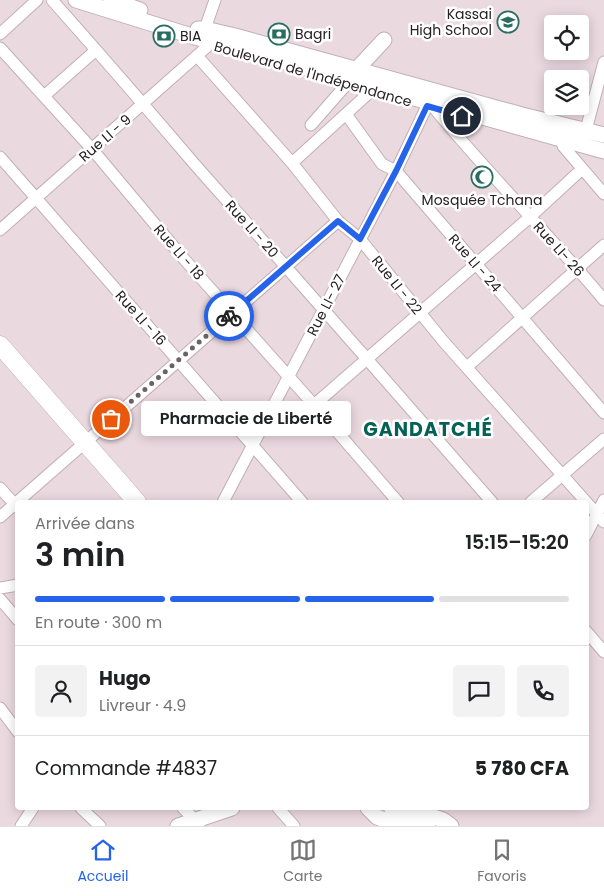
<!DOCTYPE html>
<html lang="fr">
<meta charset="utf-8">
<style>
body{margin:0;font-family:Poppins,sans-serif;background:#f2f2f2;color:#202124;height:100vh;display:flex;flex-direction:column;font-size:19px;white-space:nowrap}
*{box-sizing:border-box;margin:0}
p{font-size:16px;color:#757577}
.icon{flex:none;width:28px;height:28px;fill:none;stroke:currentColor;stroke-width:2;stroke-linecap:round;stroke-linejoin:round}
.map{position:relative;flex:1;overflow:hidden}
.sheet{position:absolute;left:15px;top:500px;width:574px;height:310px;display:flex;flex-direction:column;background:#fff;border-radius:5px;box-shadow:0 2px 12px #0003}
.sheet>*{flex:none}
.tools{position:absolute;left:544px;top:15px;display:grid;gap:10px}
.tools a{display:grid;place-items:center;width:45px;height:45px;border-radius:5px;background:#fff;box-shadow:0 2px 12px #0003;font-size:25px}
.pin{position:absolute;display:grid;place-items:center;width:42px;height:42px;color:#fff;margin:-21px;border:2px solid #fff;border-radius:50%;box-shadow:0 1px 5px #0007}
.courier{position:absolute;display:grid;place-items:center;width:50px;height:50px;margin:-25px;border:4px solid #2563eb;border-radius:50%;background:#fff;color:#222;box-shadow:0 1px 6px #0007}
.bubble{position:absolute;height:35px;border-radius:5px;background:#fff;box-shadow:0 2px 12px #0003;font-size:16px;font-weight:600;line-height:35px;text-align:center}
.summary em{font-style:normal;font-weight:600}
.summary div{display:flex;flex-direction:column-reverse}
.summary{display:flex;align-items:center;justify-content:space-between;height:85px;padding:0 20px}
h1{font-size:32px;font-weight:600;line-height:38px}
.bar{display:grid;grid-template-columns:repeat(4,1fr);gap:8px 5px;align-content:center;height:60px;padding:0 20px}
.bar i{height:6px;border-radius:4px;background:#e0e0e0}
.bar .on{background:#2563eb}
.bar p{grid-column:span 4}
.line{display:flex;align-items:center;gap:12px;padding:0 20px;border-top:1px solid #e0e0e0}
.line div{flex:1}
.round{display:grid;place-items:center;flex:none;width:52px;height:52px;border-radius:5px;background:#f2f2f2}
.tabs{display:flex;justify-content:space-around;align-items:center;height:70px;border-top:1px solid #e0e0e0;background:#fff;font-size:14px;color:#757577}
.tabs a{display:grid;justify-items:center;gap:2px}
.tabs .on{color:#2563eb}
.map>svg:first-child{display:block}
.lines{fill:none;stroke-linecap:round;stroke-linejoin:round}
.minor-casing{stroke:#c1afb6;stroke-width:13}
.major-casing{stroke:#c1afb6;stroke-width:17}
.highway-casing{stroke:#c1afb6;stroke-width:19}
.minor{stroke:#fff;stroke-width:11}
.major{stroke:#fff;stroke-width:15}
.highway{stroke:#fff;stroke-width:18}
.done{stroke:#6c6166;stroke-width:5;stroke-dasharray:0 9}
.route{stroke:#2563eb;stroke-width:6}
.labels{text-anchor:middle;stroke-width:5;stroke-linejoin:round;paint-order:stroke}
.poi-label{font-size:14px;fill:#282124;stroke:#fff;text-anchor:start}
.street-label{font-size:14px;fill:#282124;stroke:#fff}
.district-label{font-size:19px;font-weight:bold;letter-spacing:1px;fill:#046154;stroke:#fff}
</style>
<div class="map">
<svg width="604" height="826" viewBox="0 0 604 826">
<rect width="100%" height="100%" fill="#ebd9e0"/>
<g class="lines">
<!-- minor casing -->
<g class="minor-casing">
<path id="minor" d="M52,0C99,53 145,106 191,160C222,196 255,231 286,267C355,345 424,424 492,502
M205,29L215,0
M0,34L37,0
M0,48L92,149L184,259L314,405L398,502
M198,57L292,163L338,221L360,239L444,342L604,522
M44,96L96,50
M434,108C488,174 549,234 604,300
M346,114L382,164L396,171L604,413
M311,125L346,85
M586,130L604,62
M563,146L604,194
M0,157L302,502
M292,163L370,92
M0,230L209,45
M467,367L604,245
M314,405L530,217L582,169
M0,488L18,508
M223,502L396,171L427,106
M531,502L604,439
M0,517L338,221
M586,535L604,500
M0,588L18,585
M0,599L18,620
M586,631L604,652
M0,708L18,732
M81,808L100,826
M183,808L199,824
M278,808L294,826
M21,826L33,808"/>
</g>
<!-- major casing -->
<g class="major-casing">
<path id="major" d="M76,0L195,37L604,151
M111,0L140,10
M198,29H205L235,36L522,115L604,135
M357,69L384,40
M368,808L377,817L394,824
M413,810L443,820L451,826
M178,826L232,808"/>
</g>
<!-- highway casing -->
<g class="highway-casing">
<path id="highway" d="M0,345L137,502
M393,808L411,826
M411,808L426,826"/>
</g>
<!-- minor -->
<use href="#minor" class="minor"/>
<!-- major -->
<use href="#major" class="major"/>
<!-- highway -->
<use href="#highway" class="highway"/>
</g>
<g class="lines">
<!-- done -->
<path class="done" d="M111,419L229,316"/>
<!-- route -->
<path class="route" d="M229,316L338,221L360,239L396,171L427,106L462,116"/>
</g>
<!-- icons -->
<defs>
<g id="school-ring" transform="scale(1.125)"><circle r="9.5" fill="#fff" stroke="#286d60" stroke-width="1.5"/><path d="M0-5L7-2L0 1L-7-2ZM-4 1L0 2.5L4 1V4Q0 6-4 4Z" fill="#286d60"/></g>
<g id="bank-ring" transform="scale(1.125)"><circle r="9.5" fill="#fff" stroke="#286d60" stroke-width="1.5"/><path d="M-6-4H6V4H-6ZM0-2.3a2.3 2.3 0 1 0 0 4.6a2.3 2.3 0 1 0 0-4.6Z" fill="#286d60"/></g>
<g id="mosque-ring" transform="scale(1.125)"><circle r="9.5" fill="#fff" stroke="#286d60" stroke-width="1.5"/><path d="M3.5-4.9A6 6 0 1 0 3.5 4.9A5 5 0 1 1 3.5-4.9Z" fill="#286d60"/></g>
</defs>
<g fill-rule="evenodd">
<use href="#school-ring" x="508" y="22"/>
<use href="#bank-ring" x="279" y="34"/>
<use href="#bank-ring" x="164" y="36"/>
<use href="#mosque-ring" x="482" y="177"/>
</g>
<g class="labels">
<!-- poi labels -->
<g class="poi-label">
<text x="492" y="19" text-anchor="end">Kassai<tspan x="492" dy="16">High School</tspan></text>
<text x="295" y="39">Bagri</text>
<text x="180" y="41">BIA</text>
<text x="482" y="205" text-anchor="middle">Mosquée Tchana</text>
</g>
<!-- street labels -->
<g class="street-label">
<text transform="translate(313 74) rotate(16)" y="5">Boulevard de l'Indépendance</text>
<text transform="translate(105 138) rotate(-41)" y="5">Rue LI - 9</text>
<text transform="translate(252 229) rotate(48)" y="5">Rue LI - 20</text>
<text transform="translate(559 249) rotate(48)" y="5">Rue LI- 26</text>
<text transform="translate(179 252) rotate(49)" y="5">Rue LI - 18</text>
<text transform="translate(475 263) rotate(49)" y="5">Rue LI - 24</text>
<text transform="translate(397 285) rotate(51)" y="5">Rue LI - 22</text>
<text transform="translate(326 305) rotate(-63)" y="5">Rue LI- 27</text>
<text transform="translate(141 318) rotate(48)" y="5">Rue LI - 16</text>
</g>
<!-- district labels -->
<g class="district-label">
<text x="428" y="436">GANDATCHÉ</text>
</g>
</g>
</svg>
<div class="tools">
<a><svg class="icon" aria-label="locate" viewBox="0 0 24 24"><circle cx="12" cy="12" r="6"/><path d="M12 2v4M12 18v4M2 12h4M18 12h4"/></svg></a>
<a><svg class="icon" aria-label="layers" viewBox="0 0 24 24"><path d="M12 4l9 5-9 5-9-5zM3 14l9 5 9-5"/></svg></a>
</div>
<div class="pin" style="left:111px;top:419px;background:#ea580c"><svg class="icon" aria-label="bag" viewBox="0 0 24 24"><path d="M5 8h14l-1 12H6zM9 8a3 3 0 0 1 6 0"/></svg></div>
<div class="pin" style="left:462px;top:116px;background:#1f2937"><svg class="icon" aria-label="home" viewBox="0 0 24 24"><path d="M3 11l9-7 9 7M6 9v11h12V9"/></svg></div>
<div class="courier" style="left:229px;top:316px"><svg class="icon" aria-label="bike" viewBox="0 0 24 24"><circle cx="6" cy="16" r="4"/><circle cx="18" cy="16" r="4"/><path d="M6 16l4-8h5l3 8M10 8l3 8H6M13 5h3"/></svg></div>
<div class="bubble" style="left:141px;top:401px;width:210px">Pharmacie de Liberté</div>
<section class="sheet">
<div class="summary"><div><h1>3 min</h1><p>Arrivée dans</p></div><em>15:15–15:20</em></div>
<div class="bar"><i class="on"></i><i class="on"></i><i class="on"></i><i></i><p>En route · 300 m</p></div>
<div class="line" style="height:90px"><a class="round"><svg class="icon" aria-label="person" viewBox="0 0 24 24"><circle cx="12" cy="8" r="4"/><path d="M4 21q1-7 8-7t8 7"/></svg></a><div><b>Hugo</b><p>Livreur · 4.9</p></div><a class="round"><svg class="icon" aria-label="chat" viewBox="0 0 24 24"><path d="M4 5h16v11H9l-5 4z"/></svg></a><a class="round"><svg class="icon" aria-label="phone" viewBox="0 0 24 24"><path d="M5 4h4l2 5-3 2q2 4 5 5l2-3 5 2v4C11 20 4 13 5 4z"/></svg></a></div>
<div class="line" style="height:65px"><div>Commande #4837</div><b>5 780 CFA</b></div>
</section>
</div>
<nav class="tabs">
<a class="on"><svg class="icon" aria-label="home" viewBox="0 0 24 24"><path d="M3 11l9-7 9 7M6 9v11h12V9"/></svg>Accueil</a>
<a><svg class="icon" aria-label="map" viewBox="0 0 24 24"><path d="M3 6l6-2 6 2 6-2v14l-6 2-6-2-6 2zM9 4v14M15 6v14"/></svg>Carte</a>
<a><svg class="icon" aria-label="saved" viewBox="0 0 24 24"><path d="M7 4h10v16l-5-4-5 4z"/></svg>Favoris</a>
</nav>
